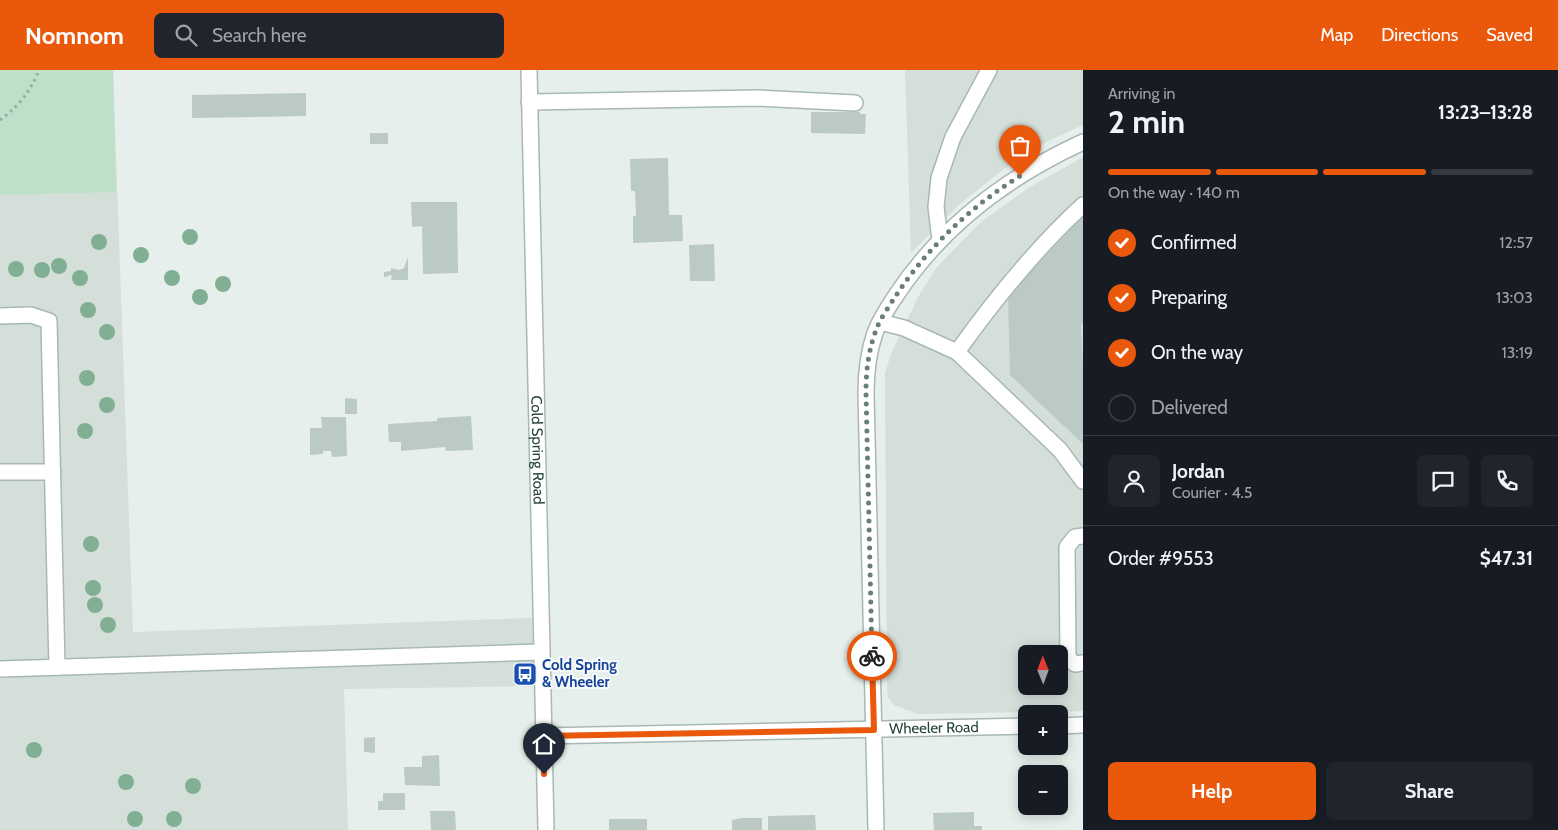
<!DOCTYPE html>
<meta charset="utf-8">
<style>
body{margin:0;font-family:Cabin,sans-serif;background:#20242c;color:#f1f3f6;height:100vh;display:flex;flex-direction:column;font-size:19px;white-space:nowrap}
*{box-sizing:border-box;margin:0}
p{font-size:16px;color:#9ea1a6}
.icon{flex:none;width:28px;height:28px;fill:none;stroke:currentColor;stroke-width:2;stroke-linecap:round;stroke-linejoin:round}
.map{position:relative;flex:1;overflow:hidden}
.side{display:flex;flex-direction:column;background:#171b24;width:475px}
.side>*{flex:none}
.needle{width:32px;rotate:359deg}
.controls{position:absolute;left:1018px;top:575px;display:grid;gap:10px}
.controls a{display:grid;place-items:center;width:50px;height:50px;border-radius:8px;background:#171b24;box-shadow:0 2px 12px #0003;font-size:25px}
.pin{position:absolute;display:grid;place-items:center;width:42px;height:42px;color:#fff;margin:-51px -21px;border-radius:50% 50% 50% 0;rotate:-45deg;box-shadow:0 0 5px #0007}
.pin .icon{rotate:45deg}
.courier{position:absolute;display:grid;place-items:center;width:50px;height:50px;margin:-25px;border:4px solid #ea580c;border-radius:50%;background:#fff;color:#222;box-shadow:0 1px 6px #0007}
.headline em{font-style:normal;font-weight:800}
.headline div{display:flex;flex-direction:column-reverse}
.headline{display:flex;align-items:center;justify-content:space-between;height:85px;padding:0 25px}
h1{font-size:32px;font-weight:800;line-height:38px}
.bar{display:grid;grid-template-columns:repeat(4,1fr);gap:8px 5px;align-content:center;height:60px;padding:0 25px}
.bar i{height:6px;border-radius:4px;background:#363941}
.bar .selected{background:#ea580c}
.bar p{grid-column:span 4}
.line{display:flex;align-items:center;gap:12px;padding:0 25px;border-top:1px solid #363941}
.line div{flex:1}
.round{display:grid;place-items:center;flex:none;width:52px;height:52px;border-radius:8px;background:#20242c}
ol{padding:0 25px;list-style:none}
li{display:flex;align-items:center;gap:15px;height:55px}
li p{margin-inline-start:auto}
li .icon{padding:5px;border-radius:50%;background:#ea580c;color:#fff;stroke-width:4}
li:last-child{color:#9ea1a6}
li i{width:28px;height:28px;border:2px solid #363941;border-radius:50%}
.primary-button{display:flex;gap:10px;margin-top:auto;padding:10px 25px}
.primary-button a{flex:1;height:58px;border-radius:8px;background:#ea580c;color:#fff;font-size:20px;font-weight:800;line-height:58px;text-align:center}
.primary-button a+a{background:#20242c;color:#f1f3f6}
header{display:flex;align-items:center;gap:30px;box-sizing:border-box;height:70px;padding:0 25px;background:#ea580c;color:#fff}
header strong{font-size:24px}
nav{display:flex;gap:28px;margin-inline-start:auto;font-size:18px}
.search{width:350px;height:45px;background:#20242c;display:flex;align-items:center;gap:12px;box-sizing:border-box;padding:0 18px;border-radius:8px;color:#9ea1a6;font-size:19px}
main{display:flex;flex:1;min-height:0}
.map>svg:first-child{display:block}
.built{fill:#d4dfda;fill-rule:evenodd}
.green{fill:#bfe0c8}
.building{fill:#bbcac4}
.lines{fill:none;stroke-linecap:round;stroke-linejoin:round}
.minor-casing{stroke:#a8b8b2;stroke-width:18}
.path{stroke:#86b3a5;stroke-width:3;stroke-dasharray:2.5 4;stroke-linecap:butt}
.minor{stroke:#fff;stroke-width:15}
.tree{fill:#80af93}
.done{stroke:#687f78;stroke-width:5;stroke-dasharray:0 9}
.route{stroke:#ea580c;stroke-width:6}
.labels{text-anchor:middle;stroke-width:4;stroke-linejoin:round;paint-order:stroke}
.street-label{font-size:15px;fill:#24423a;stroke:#f7fbf9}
.transit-label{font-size:15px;font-weight:bold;fill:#164399;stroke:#f7fbf9;text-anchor:start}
</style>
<header>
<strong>Nomnom</strong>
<div class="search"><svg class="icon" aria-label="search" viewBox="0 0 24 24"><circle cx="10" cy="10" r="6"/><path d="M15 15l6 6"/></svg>Search here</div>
<nav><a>Map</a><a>Directions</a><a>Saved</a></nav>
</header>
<main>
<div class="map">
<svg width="1083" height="760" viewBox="0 0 1083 760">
<rect width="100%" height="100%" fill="#e6efeb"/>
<!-- built -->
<path class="built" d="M0,0H113L133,562L532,548L535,616L344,619L348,760H0Z
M905,0H1083V55L1042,74L1001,101L959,135L911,183Z
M1083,87V641L918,644L894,635L888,627L887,617L885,303L891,284L918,227L937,197L981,152L1030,117ZM1026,584H1059V616H1026Z"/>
<!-- green -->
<path class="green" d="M0,0H113L116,122L0,125Z"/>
<!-- building -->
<path class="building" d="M306,23V46L192,48V25Z
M811,42H860V44H866L865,64L811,63Z
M370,63H388V74H370Z
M668,88L669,145H682L683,171L633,173V146H636L635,121H631L630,89Z
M411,132H457L458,203L423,204L422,156L412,157Z
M1083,146V253L1081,255L1083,296V374L1010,305L1008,225Z
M714,174L715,211H690L689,175Z
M408,187V210H391L392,205L384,207V202L391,201V198L399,200L404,198Z
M345,328L357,329V344H345Z
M471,346L473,380L446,381L445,377L401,381V372H389L388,354L437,351V348Z
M321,347H346L347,386L332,387L331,381H323V384L310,385V358H322Z
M375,667V683L364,682V668Z
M439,685L440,716L405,715L404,697H422V686Z
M383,723H405V740H378V731H383Z
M430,741H455L456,760H431Z
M974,742V756H982V760H934L933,743Z
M815,745L816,760H768V746Z
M742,748H762V760H732V750Z
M609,749H647V760H609Z"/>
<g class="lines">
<!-- minor casing -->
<g class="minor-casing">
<g id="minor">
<path id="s1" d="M529,0L546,760"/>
<path d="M529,32L759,28L855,33"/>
<path d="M940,170L936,137L939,108L953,67L989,0"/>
<path d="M0,246L31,245L49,251L57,597"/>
<path d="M880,252L904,258L957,282L1060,380L1083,411"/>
<path d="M957,282C995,229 1035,179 1083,135"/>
<path d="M0,402H53"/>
<path d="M1083,466L1075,467L1067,477L1068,588L1075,594L1083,593"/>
<path d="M0,599L541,582"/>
<path d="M1059,656L1083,655"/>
<path id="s2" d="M543,666L1026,656"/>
<path d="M876,760L866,323C866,302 868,283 875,263C880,249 889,236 897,224C943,155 1009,106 1083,72"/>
</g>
</g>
<!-- path -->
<path class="path" d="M0,50C18,37 31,21 39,0"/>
<!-- minor -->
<use href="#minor" class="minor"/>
</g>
<!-- trees -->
<g class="tree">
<circle cx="190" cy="167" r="8"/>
<circle cx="99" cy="172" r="8"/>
<circle cx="141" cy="185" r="8"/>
<circle cx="59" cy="196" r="8"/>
<circle cx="16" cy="199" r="8"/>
<circle cx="42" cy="200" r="8"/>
<circle cx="80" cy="208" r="8"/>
<circle cx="172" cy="208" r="8"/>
<circle cx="223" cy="214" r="8"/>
<circle cx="200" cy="227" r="8"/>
<circle cx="88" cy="240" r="8"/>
<circle cx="107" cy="262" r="8"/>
<circle cx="87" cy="308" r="8"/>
<circle cx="107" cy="335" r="8"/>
<circle cx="85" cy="361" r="8"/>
<circle cx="91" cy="474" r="8"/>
<circle cx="93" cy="518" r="8"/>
<circle cx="95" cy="535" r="8"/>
<circle cx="108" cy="555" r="8"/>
<circle cx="34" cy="680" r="8"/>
<circle cx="126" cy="712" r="8"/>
<circle cx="193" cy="716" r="8"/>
<circle cx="135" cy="749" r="8"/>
<circle cx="174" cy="749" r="8"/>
</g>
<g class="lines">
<!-- done -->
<path class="done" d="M872,586L866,322C866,302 868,283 875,263C879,250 888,238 895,227C928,177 970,137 1020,106"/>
<!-- route -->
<path class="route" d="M544,704L543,666L874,660L872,586"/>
</g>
<!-- icons -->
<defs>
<g id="bus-square" transform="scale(1.25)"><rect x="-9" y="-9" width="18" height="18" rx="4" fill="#1a4fb4" stroke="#f7fbf9"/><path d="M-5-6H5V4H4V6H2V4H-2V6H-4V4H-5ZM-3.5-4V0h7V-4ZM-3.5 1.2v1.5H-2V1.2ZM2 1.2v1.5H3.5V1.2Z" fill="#fff"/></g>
</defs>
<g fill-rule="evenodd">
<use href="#bus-square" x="525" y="604"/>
</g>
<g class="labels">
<!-- street labels -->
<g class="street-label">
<text dy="5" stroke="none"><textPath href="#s1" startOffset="380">Cold Spring Road</textPath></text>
<text dy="5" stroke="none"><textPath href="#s2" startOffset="391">Wheeler Road</textPath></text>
</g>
<!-- transit labels -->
<g class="transit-label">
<text x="542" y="600">Cold Spring<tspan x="542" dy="17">&amp; Wheeler</tspan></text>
</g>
</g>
</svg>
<div class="controls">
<a><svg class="needle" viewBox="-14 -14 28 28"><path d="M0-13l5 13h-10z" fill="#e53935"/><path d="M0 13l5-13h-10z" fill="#9ea1a6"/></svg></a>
<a>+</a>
<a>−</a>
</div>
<div class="pin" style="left:1020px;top:106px;background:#ea580c"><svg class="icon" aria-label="bag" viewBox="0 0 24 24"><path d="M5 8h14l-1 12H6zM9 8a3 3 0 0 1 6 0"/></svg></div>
<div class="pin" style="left:544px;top:704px;background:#1f2937"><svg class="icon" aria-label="home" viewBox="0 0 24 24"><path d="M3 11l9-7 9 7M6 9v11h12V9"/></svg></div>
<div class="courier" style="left:872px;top:586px"><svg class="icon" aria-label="bike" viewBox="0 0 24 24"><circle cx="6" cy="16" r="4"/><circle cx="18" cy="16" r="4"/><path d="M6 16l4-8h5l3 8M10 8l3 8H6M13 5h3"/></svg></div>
</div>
<section class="side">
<div class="headline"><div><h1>2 min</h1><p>Arriving in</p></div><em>13:23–13:28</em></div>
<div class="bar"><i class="selected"></i><i class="selected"></i><i class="selected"></i><i></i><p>On the way · 140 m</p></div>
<ol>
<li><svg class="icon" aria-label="check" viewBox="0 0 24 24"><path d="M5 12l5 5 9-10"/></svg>Confirmed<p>12:57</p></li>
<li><svg class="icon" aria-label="check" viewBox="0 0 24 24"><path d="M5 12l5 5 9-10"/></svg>Preparing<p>13:03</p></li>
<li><svg class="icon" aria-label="check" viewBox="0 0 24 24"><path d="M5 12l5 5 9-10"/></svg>On the way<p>13:19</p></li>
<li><i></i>Delivered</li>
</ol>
<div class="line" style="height:90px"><a class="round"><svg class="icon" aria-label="person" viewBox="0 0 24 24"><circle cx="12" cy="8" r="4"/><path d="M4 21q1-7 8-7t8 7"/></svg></a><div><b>Jordan</b><p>Courier · 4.5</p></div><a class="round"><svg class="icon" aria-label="chat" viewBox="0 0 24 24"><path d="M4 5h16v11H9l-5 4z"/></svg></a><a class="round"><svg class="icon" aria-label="phone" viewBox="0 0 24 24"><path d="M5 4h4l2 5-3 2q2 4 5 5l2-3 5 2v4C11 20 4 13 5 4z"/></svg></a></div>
<div class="line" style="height:65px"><div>Order #9553</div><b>$47.31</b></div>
<div class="primary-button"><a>Help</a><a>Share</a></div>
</section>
</main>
